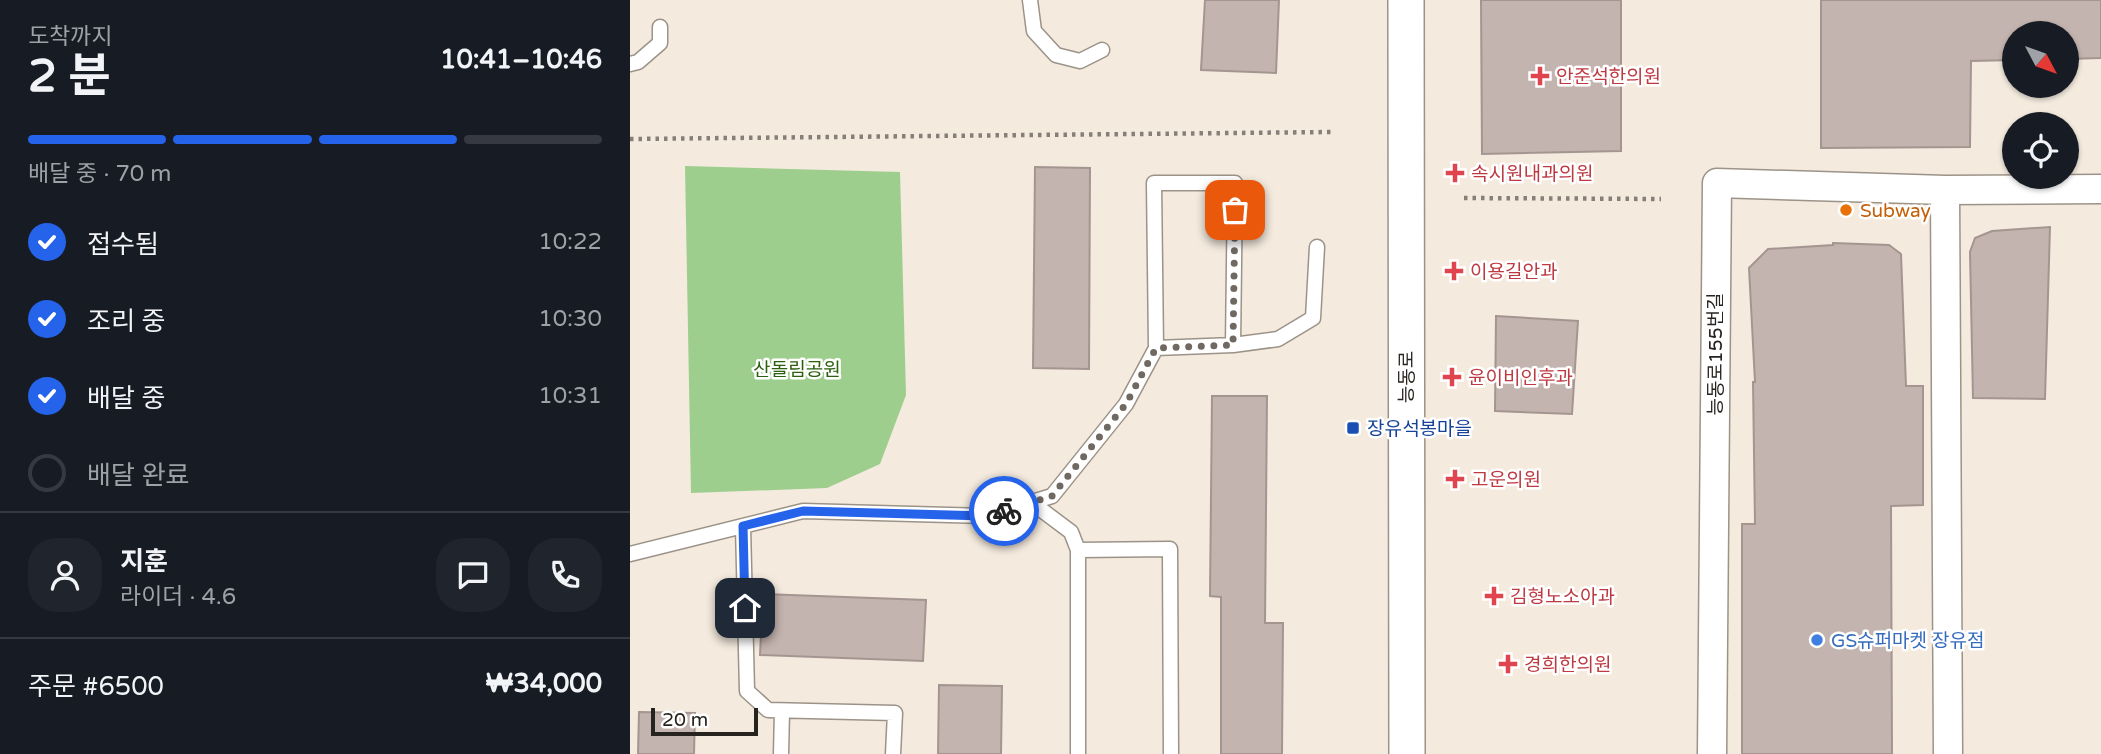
<!DOCTYPE html>
<html lang="ko">
<meta charset="utf-8">
<style>
body{margin:0;font-family:"Varela Round","Noto Sans KR",sans-serif;background:#20242c;color:#f1f3f6;height:100vh;display:flex;flex-direction:column;font-size:26px;white-space:nowrap}
*{box-sizing:border-box;margin:0}
p{font-size:23px;color:#9ea1a6}
.icon{flex:none;width:38px;height:38px;fill:none;stroke:currentColor;stroke-width:2;stroke-linecap:round;stroke-linejoin:round}
.map{position:relative;flex:1;overflow:hidden}
.side{display:flex;flex-direction:column;background:#171b24;width:630px}
.side>*{flex:none}
.needle{width:46px;rotate:131deg}
.buttons{position:absolute;left:1372px;top:21px;display:grid;gap:14px}
.buttons a{display:grid;place-items:center;width:77px;height:77px;border-radius:50%;background:#171b24;box-shadow:0 2px 5px #0004;font-size:35px}
.scale{position:absolute;left:21px;bottom:18px;width:107px;box-sizing:border-box;padding-left:7px;border:4px solid #27231f;border-top:0;font-size:19px;line-height:24px;white-space:nowrap;color:#27231f;-webkit-text-stroke:5px #fff;paint-order:stroke}
.pin{position:absolute;display:grid;place-items:center;width:60px;height:60px;color:#fff;margin:-30px;border-radius:14px;box-shadow:0 4px 10px #0006}
.courier{position:absolute;display:grid;place-items:center;width:70px;height:70px;margin:-35px;border:5px solid #2563eb;border-radius:50%;background:#fff;color:#222;box-shadow:0 2px 9px #0007}
.headline em{font-style:normal;font-weight:700}
.headline div{display:flex;flex-direction:column-reverse}
.headline{display:flex;align-items:center;justify-content:space-between;height:119px;padding:0 28px}
h1{font-size:46px;font-weight:700;line-height:52px}
.bar{display:grid;grid-template-columns:repeat(4,1fr);gap:10px 7px;align-content:center;height:84px;padding:0 28px}
.bar i{height:9px;border-radius:5px;background:#363941}
.bar .active{background:#2563eb}
.bar p{grid-column:span 4}
.line{display:flex;align-items:center;gap:18px;padding:0 28px;border-top:2px solid #363941}
.line div{flex:1}
.round{display:grid;place-items:center;flex:none;width:74px;height:74px;border-radius:28px;background:#20242c}
ol{padding:0 28px;list-style:none}
li{display:flex;align-items:center;gap:21px;height:77px}
li p{margin-inline-start:auto}
li .icon{padding:7px;border-radius:50%;background:#2563eb;color:#fff;stroke-width:4}
li:last-child{color:#9ea1a6}
li i{width:38px;height:38px;border:4px solid #363941;border-radius:50%}
main{display:flex;flex:1;min-height:0}
.map>svg:first-child{display:block}
.green{fill:#9ece8d}
.building{fill:#c4b4af;stroke:#a49590;stroke-width:2}
.lines{fill:none;stroke-linecap:round;stroke-linejoin:round}
.service-casing{stroke:#9c9388;stroke-width:17}
.minor-casing{stroke:#9c9388;stroke-width:31}
.tertiary-casing{stroke:#9c9388;stroke-width:38}
.path{stroke:#867f78;stroke-width:4.5;stroke-dasharray:3.5 5;stroke-linecap:butt}
.service{stroke:#fff;stroke-width:14}
.minor{stroke:#fff;stroke-width:28}
.tertiary{stroke:#fff;stroke-width:35}
.done{stroke:#6f6962;stroke-width:7;stroke-dasharray:0 12.6}
.route{stroke:#2563eb;stroke-width:9}
.health-dot{fill:#e0444e;stroke:#fff;stroke-width:2.5}
.food-dot{fill:#e8710a;stroke:#fff;stroke-width:2.5}
.transit-dot{fill:#1a4fb4;stroke:#fff;stroke-width:2.5}
.shop-dot{fill:#3f7fe0;stroke:#fff;stroke-width:2.5}
.labels{text-anchor:middle;stroke-width:5;stroke-linejoin:round;paint-order:stroke}
.health-label{font-size:19px;fill:#be3a42;stroke:#fff;text-anchor:start}
.food-label{font-size:19px;fill:#c56008;stroke:#fff;text-anchor:start}
.street-label{font-size:19px;fill:#27231f;stroke:#fff}
.park-label{font-size:19px;fill:#2b600f;stroke:#fff}
.transit-label{font-size:19px;fill:#164399;stroke:#fff;text-anchor:start}
.shop-label{font-size:19px;fill:#366cbe;stroke:#fff;text-anchor:start}
</style>
<main>
<section class="side">
<div class="headline"><div><h1>2 분</h1><p>도착까지</p></div><em>10:41–10:46</em></div>
<div class="bar"><i class="active"></i><i class="active"></i><i class="active"></i><i></i><p>배달 중 · 70 m</p></div>
<ol>
<li><svg class="icon" aria-label="check" viewBox="0 0 24 24"><path d="M5 12l5 5 9-10"/></svg>접수됨<p>10:22</p></li>
<li><svg class="icon" aria-label="check" viewBox="0 0 24 24"><path d="M5 12l5 5 9-10"/></svg>조리 중<p>10:30</p></li>
<li><svg class="icon" aria-label="check" viewBox="0 0 24 24"><path d="M5 12l5 5 9-10"/></svg>배달 중<p>10:31</p></li>
<li><i></i>배달 완료</li>
</ol>
<div class="line" style="height:126px"><a class="round"><svg class="icon" aria-label="person" viewBox="0 0 24 24"><circle cx="12" cy="8" r="4"/><path d="M4 21q1-7 8-7t8 7"/></svg></a><div><b>지훈</b><p>라이더 · 4.6</p></div><a class="round"><svg class="icon" aria-label="chat" viewBox="0 0 24 24"><path d="M4 5h16v11H9l-5 4z"/></svg></a><a class="round"><svg class="icon" aria-label="phone" viewBox="0 0 24 24"><path d="M5 4h4l2 5-3 2q2 4 5 5l2-3 5 2v4C11 20 4 13 5 4z"/></svg></a></div>
<div class="line" style="height:91px"><div>주문 #6500</div><b>₩34,000</b></div>
</section>
<div class="map">
<svg width="1471" height="754" viewBox="0 0 1471 754">
<rect width="100%" height="100%" fill="#f4eade"/>
<!-- green -->
<path class="green" d="M55,166L270,172L276,395L250,464L197,488L61,493Z"/>
<!-- building -->
<path class="building" d="M575,0H649L646,73L571,70Z
M851,0H991V151L852,154Z
M1191,0H1471V58L1437,59V33H1384V60L1341,61L1340,147L1191,148Z
M405,167L460,168L459,369L403,368Z
M1420,227L1415,399L1343,398L1340,252L1345,238L1362,231Z
M1203,243L1259,245L1271,254L1276,386H1293V505L1261,506L1262,754H1112V524H1125L1123,382H1125L1119,268L1138,249L1203,245Z
M866,316L948,321L942,414L865,411Z
M582,396H637L635,623H653L652,754H591V597L580,596Z
M133,594L296,600L293,661L130,655Z
M309,685L372,686L371,754H308Z
M9,712L65,713L64,754H8Z"/>
<g class="lines">
<!-- service casing -->
<g class="service-casing">
<path id="service" d="M400,0L404,31L426,55L450,61L472,50
M0,64L8,62L30,43V27
M603,345L648,339L683,318L687,247
M401,502L441,532L448,550V754
M113,526L117,691L138,710L265,713L263,754
M448,550L540,549L541,754
M0,554L173,511L356,516L422,496L496,404L526,348L524,183H605L603,345L526,348
M151,754L152,711"/>
</g>
<!-- minor casing -->
<g class="minor-casing">
<path id="minor" d="M1315,190L1318,754
M1082,754L1087,183L1315,190L1471,189"/>
</g>
<!-- tertiary casing -->
<g class="tertiary-casing">
<path id="tertiary" d="M776,0L777,754"/>
</g>
<!-- path -->
<path class="path" d="M0,139L703,132
M834,198L1031,199"/>
<!-- service -->
<use href="#service" class="service"/>
<!-- minor -->
<use href="#minor" class="minor"/>
<!-- tertiary -->
<use href="#tertiary" class="tertiary"/>
</g>
<g class="lines">
<!-- done -->
<path class="done" d="M374,511L422,496L496,404L526,348L603,345L605,210"/>
<!-- route -->
<path class="route" d="M115,608L113,526L173,511L356,516L374,511"/>
</g>
<!-- markers -->
<g class="health-dot">
<path d="M906.5 65.5h7v7h7v7h-7v7h-7v-7h-7v-7h7z"/>
<path d="M821.5 162.5h7v7h7v7h-7v7h-7v-7h-7v-7h7z"/>
<path d="M820.5 260.5h7v7h7v7h-7v7h-7v-7h-7v-7h7z"/>
<path d="M818.5 366.5h7v7h7v7h-7v7h-7v-7h-7v-7h7z"/>
<path d="M821.5 468.5h7v7h7v7h-7v7h-7v-7h-7v-7h7z"/>
<path d="M860.5 585.5h7v7h7v7h-7v7h-7v-7h-7v-7h7z"/>
<path d="M874.5 653.5h7v7h7v7h-7v7h-7v-7h-7v-7h7z"/>
</g>
<circle class="food-dot" cx="1216" cy="210" r="7"/>
<rect class="transit-dot" x="716" y="421" width="14" height="14" rx="3.5"/>
<circle class="shop-dot" cx="1187" cy="640" r="7"/>
<g class="labels">
<!-- health labels -->
<g class="health-label">
<text x="926" y="83">안준석한의원</text>
<text x="841" y="180">속시원내과의원</text>
<text x="840" y="278">이용길안과</text>
<text x="838" y="384">윤이비인후과</text>
<text x="841" y="486">고운의원</text>
<text x="880" y="603">김형노소아과</text>
<text x="894" y="671">경희한의원</text>
</g>
<!-- food labels -->
<g class="food-label">
<text x="1230" y="217">Subway</text>
</g>
<!-- street labels -->
<g class="street-label">
<text transform="translate(1085 354) rotate(-90)" y="7">능동로155번길</text>
<text transform="translate(776 377) rotate(-90)" y="7">능동로</text>
</g>
<!-- park labels -->
<g class="park-label">
<text x="167" y="376">산돌림공원</text>
</g>
<!-- transit labels -->
<g class="transit-label">
<text x="737" y="435">장유석봉마을</text>
</g>
<!-- shop labels -->
<g class="shop-label">
<text x="1201" y="647">GS슈퍼마켓 장유점</text>
</g>
</g>
</svg>
<div class="buttons">
<a><svg class="needle" viewBox="-14 -14 28 28"><path d="M0-13l5 13h-10z" fill="#e53935"/><path d="M0 13l5-13h-10z" fill="#9ea1a6"/></svg></a>
<a><svg class="icon" aria-label="locate" viewBox="0 0 24 24"><circle cx="12" cy="12" r="6"/><path d="M12 2v4M12 18v4M2 12h4M18 12h4"/></svg></a>
</div>
<div class="scale">20 m</div>
<div class="pin" style="left:605px;top:210px;background:#ea580c"><svg class="icon" aria-label="bag" viewBox="0 0 24 24"><path d="M5 8h14l-1 12H6zM9 8a3 3 0 0 1 6 0"/></svg></div>
<div class="pin" style="left:115px;top:608px;background:#1f2937"><svg class="icon" aria-label="home" viewBox="0 0 24 24"><path d="M3 11l9-7 9 7M6 9v11h12V9"/></svg></div>
<div class="courier" style="left:374px;top:511px"><svg class="icon" aria-label="bike" viewBox="0 0 24 24"><circle cx="6" cy="16" r="4"/><circle cx="18" cy="16" r="4"/><path d="M6 16l4-8h5l3 8M10 8l3 8H6M13 5h3"/></svg></div>
</div>
</main>
